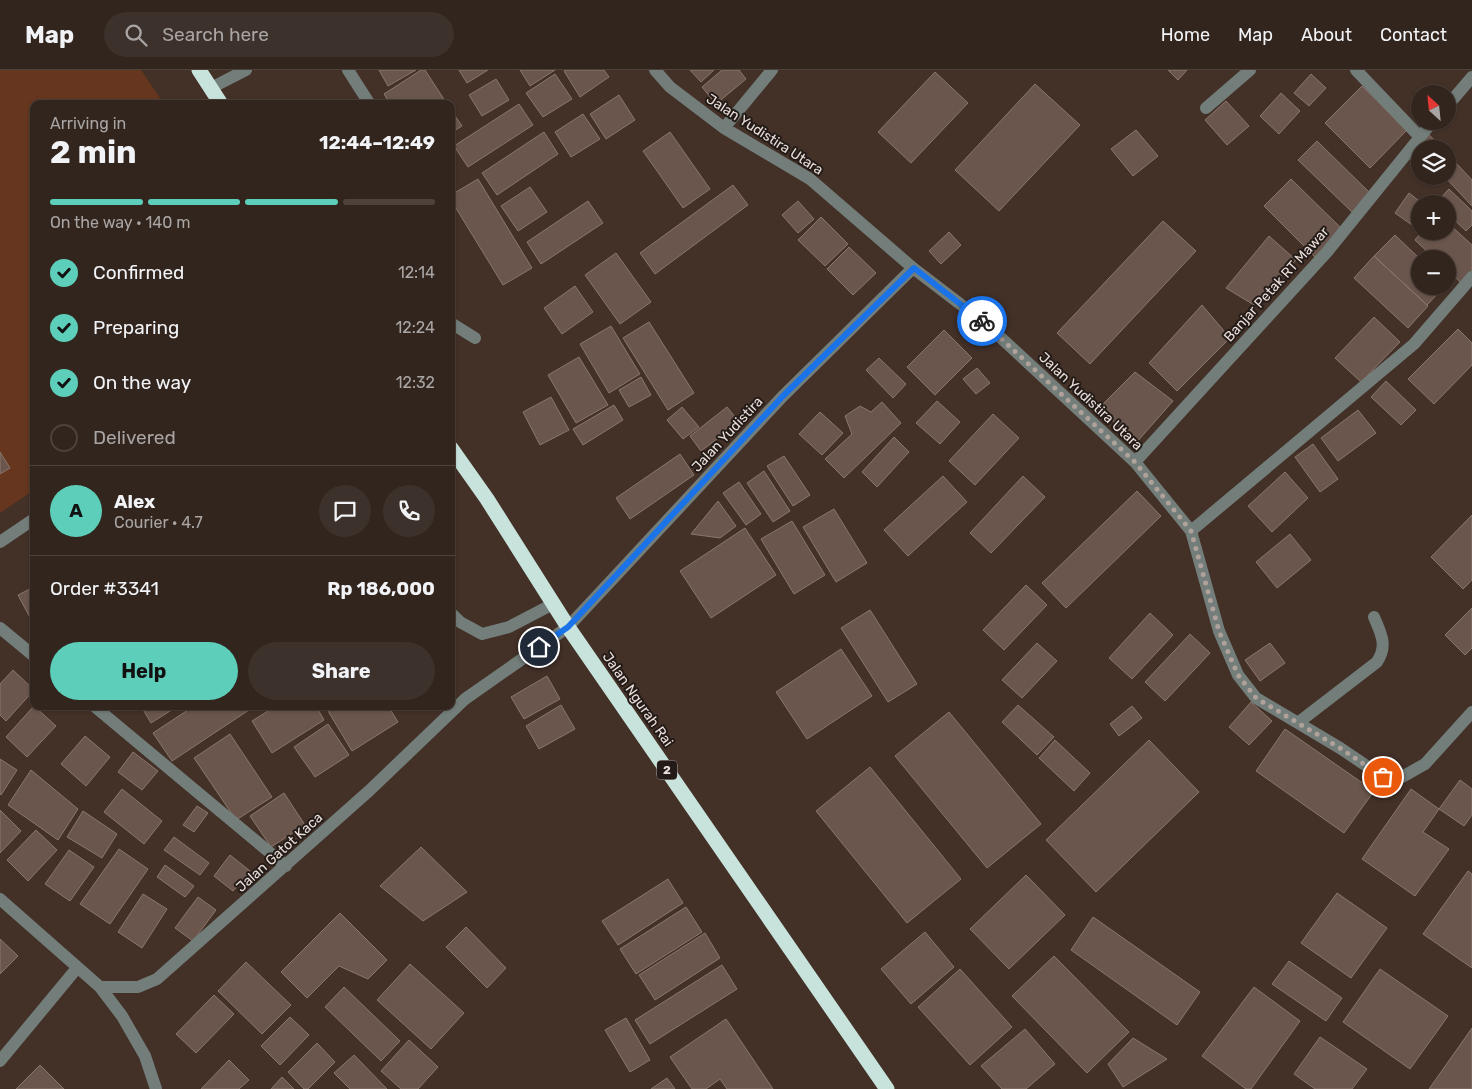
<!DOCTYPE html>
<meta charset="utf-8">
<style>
body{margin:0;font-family:Rubik,sans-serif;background:#3d312b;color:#f1f3f6;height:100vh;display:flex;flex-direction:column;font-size:19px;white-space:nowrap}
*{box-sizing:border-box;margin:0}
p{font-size:16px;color:#a8a5a4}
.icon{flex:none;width:28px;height:28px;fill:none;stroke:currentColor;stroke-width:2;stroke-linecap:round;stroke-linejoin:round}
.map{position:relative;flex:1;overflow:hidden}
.details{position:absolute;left:30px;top:30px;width:425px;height:610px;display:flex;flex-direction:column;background:#32251e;border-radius:10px;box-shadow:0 1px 4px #0004,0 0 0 1px #4d423c}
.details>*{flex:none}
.needle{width:32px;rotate:333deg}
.controls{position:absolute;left:1411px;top:15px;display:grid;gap:10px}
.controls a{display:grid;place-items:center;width:45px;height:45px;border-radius:50%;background:#32251e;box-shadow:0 1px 4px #0004,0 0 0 1px #4d423c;font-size:25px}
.pin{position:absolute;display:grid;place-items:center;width:42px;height:42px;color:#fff;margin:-21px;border:2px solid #fff;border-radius:50%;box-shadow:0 1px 5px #0007}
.courier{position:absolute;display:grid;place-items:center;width:50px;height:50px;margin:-25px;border:4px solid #1a73e8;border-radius:50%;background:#fff;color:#222;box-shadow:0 1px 6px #0007}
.summary em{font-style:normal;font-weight:700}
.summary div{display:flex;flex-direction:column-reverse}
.summary{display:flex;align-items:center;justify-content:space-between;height:85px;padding:0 20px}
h1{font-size:32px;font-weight:700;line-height:38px}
.bar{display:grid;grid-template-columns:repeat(4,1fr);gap:8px 5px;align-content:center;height:60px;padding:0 20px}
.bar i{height:6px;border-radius:4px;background:#4d423c}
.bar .on{background:#5dceb9}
.bar p{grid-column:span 4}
.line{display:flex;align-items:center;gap:12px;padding:0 20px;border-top:1px solid #4d423c}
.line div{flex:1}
.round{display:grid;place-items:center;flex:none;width:52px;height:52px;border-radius:26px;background:#3d312b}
ol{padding:0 20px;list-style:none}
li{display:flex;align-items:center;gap:15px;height:55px}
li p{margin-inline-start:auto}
li .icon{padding:5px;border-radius:50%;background:#5dceb9;color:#111;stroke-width:4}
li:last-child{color:#a8a5a4}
li i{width:28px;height:28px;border:2px solid #4d423c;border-radius:50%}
.cta{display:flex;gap:10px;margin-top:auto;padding:10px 20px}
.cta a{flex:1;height:58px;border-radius:30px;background:#5dceb9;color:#111;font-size:20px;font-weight:700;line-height:58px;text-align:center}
.cta a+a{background:#3d312b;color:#f1f3f6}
header{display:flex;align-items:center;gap:30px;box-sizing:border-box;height:70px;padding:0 25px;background:#32251e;border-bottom:1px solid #4d423c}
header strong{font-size:24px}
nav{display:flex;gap:28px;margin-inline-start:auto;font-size:18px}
.search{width:350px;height:45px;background:#3d312b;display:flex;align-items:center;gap:12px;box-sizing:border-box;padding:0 18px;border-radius:28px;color:#a8a5a4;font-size:19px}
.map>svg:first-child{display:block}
.green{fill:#67361e}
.building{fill:#6a564d;stroke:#8b766c}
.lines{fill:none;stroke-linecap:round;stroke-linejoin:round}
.minor{stroke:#737e7b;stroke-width:12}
.highway{stroke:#c8e3dc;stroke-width:15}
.done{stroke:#b0a19b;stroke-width:5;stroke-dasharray:0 9}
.route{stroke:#1a73e8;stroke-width:6}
.labels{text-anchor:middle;stroke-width:4;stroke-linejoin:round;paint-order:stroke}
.shield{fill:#231b17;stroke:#aea49f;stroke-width:1}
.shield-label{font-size:12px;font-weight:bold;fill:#eaded9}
.street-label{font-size:14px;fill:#eaded9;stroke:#231b17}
</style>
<header>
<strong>Map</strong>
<div class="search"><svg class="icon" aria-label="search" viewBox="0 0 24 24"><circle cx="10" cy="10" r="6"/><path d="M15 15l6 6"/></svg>Search here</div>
<nav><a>Home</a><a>Map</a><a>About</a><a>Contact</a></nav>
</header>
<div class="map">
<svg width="1472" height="1019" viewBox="0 0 1472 1019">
<rect width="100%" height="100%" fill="#433128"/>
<!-- green -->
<path class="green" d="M0,0H141L164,34H34V420L0,443Z"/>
<!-- building -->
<path class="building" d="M379,0H416L388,16Z
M421,0H425L447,34H390L384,24Z
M459,0H488L467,13Z
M520,0H555L530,16Z
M566,0H604L609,7L580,27L564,1Z
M690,0H714L701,12Z
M722,0H739L746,9L716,34L702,17Z
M1168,0H1187L1178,10Z
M935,2L968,33L911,93L878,62Z
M555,4L572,29L543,47L526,23Z
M1311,4L1326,18L1309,36L1294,23Z
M496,9L509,30L482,46L469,25Z
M1035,14L1080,55L999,141L955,100Z
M1362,16L1407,60L1370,98L1325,53Z
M1281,23L1300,41L1279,64L1260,46Z
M619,25L635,50L606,69L590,44Z
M1226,31L1249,56L1227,75L1205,50Z
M519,34L533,55L468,97L454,76Z
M451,40L462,56L451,63Z
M583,44L600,69L571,87L555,62Z
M1136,60L1158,86L1133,106L1111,79Z
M544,62L558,84L497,125L482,103Z
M670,62L710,119L683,138L643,81Z
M1428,64L1444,79H1420V98L1408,87Z
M1317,71L1371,124L1352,142L1298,90Z
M1456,93L1472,110V136L1444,106H1448V100Z
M478,109L532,198L503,215L451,130V125Z
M1291,109L1342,159L1315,187L1264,136Z
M733,115L748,135L655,204L640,183Z
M530,117L547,142L518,161L501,136Z
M1449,119L1472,141V155L1466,161L1448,144V134L1436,133Z
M1409,123L1423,134H1420L1419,160L1395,143Z
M588,131L603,153L541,194L527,172Z
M798,131L814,149L798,163L782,145Z
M821,147L848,174L825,196L798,170Z
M1163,151L1196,181L1090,294L1057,263Z
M1448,153L1472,175V201L1461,213L1448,200V189H1435L1415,170L1422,161H1448Z
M949,162L961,175L941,194L929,181Z
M1395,165L1420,189V216H1445L1427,235L1374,186Z
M1269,166L1296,190L1254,235L1226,218Z
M849,177L876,203L853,225L827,199Z
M616,183L651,232L620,254L585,205Z
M1374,186L1428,236L1408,258L1354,208Z
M575,216L593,242L562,264L544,238Z
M1202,235L1230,268L1177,321L1149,293Z
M1374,247L1400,272L1361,312L1335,288Z
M649,252L694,323L668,340L623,268Z
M611,256L640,304L609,323L580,274Z
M1458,259L1472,273V295L1434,334L1408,309Z
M944,260L972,288L935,325L907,297Z
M579,287L608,335L576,353L548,305Z
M879,288L906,314L893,328L866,300Z
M977,298L990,313L976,324L963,309Z
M1135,302L1173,331L1136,373L1099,338Z
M641,307L651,325L629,337L619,320Z
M1386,311L1416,340L1401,355L1371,327Z
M551,327L569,360L540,375L523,342Z
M937,331L960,352L940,374L916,353Z
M882,332L901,353L844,408L825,389L852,364L845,346L860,336L871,342Z
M614,335L623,350L583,375L573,359Z
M682,337L699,357L683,369L667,350Z
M727,337L739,352L701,381L690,366Z
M1358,340L1376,363L1338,391L1321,368Z
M820,342L843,363L822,385L799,364Z
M993,344L1019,368L975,415L949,391Z
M894,367L909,382L877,417L862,402Z
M1313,374L1338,409L1320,422L1295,387Z
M0,382L10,398L0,404Z
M680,384L694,405L630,449L616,428Z
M784,386L810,425L793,436L767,396Z
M764,401L790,441L773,452L747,413Z
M1285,402L1308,428L1272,462L1248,436Z
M943,406L967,432L908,486L884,460Z
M1023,406L1045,427L991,483L970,463Z
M739,412L761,444L746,455L723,423Z
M1137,421L1161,446L1066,538L1042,513Z
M718,431L736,456L720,468L691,464Z
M834,439L867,493L836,512L803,457Z
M1472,445V510L1463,519L1431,487Z
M792,451L825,505L794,524L761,469Z
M745,458L776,505L711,548L680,501Z
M1290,464L1311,490L1277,518L1256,492Z
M1026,515L1047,535L1004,580L983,560Z
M34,517V555L18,525Z
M1472,538V578L1465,585L1445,565Z
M870,540L917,614L888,632L841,558Z
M1150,543L1173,565L1132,609L1109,588Z
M1190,564L1210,583L1165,631L1145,612Z
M1037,573L1057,591L1022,628L1002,610Z
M1270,573L1285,593L1260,611L1245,590Z
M841,579L872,626L807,669L776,622Z
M13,600L34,620L6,651L0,645V614Z
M547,606L560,629L524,649L511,627Z
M1251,632L1272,651L1249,675L1229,657Z
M561,635L575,659L539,679L526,656Z
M1018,635L1054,667L1037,685L1002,652Z
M34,636L56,656L27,687L6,667Z
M141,636H178L151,653Z
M194,636H255L172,691L153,663Z
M276,636H316L324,650L272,683L252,651Z
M325,636H388L398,652L352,681Z
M1132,636L1142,648L1119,666L1110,654Z
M949,642L1041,754L987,798L895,686Z
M328,654L349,685L315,707L294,677Z
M1285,659L1374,721L1344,763L1256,701Z
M230,664L272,727L236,750L194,688Z
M85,666L110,687L86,716L61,694Z
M1055,670L1090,703L1074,721L1039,688Z
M1149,670L1199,722L1096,822L1046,770Z
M133,682L158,701L142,720L118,702Z
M0,689L17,700L1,725L0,724Z
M870,697L961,809L907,853L816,741Z
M31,700L78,739L58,770L8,735Z
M1460,710L1472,719V745L1464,756L1439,739Z
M122,719L162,751L144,774L104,742Z
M1411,719L1439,739L1423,762L1449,779L1415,826L1362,789Z
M284,723L305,755L271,777L250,746Z
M197,736L208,743L194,762L183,755Z
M0,740L21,761L0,783Z
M83,741L117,764L102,788L67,767Z
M36,760L57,780L28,811L7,790Z
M174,767L209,793L200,805L164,780Z
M421,777L467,822L423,851L380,816Z
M119,779L148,799L110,854L80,834Z
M69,780L94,797L70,831L45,814Z
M230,785L250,801L233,821L214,806Z
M165,795L194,816L185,827L157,807Z
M1468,801L1472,804V898L1423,864Z
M1026,805L1065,845L1009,899L970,859Z
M668,809L683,833L618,875L602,851Z
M1337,823L1387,858L1351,908L1301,873Z
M143,824L167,839L142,878L118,862Z
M198,827L216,840L193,871L175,858Z
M686,837L702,862L636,904L620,879Z
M340,843L387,890L368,909L339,896L307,928L281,902Z
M1093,847L1200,922L1177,955L1071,880Z
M466,857L506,898L487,918L446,877Z
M925,862L954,897L911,934L881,899Z
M705,863L720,888L655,930L639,905Z
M0,869L18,886L0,904Z
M1054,886L1129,962L1087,1003L1012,926Z
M1289,891L1342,928L1326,951L1272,914Z
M246,892L291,935L262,964L218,921Z
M410,894L464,943L431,979L377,930Z
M722,895L737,919L650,974L635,950Z
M960,899L1012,957L970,995L918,937Z
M1380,899L1448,946L1410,999L1343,952Z
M344,917L400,971L381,991L325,937Z
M1254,917L1300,951L1251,1019H1246L1202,986Z
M214,925L234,944L196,983L176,964Z
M290,947L309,965L280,995L261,976Z
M626,948L650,990L630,1002L605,960Z
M726,949L773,1019H727L720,1009L706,1019H692L670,987Z
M1472,958V1019H1429Z
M1025,959L1055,994L1026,1019H1002L981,996Z
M1320,967L1367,999L1352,1019H1315L1294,1004Z
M1133,968L1167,989L1123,1017L1108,994Z
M409,970L438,997L418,1019H401L381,1001Z
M317,973L335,992L308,1019H304L288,1002Z
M354,985L387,1019H350L334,1003Z
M229,990L249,1010L239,1019H201Z
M40,995L64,1019H16Z
M282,1007L294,1019H271Z
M667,1008L675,1019H651Z"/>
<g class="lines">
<!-- minor -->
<path class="minor" d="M348,0L369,33
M655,0L670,17L724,58L810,109L913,198L985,253L1135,392L1191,461L1219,561L1238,605L1256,628L1340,678L1383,707H1402L1425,694L1472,642
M1356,0L1419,66
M211,18L246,0
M1448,35L1472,7
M1206,38L1250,0
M724,58L772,0
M451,253L475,268
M1135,392L1327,182L1433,51
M1191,461L1414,274L1472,207
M0,472L34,449
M451,543L460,552L482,564L509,557L553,534
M0,558L34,586
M94,636L286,796
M1299,652L1377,592C1388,575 1381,564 1374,547
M0,829L100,917L122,946L145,986L156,1019
M100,917H138L157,909L370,720L465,629L568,557L783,326L913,198
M0,991L77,898"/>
<!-- highway -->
<path class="highway" d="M199,0L221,34
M451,378L487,429L568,557L887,1019"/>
</g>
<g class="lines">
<!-- done -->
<path class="done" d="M982,251L1135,392L1191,461L1219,561L1238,605L1256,628L1340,678L1383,707"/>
<!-- route -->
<path class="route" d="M539,577L568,557L783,326L914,198L982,251"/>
</g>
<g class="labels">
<!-- shield labels -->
<rect class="shield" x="657" y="690.5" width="20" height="19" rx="4"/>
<g class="shield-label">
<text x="667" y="704">2</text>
</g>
<!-- street labels -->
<g class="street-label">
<text transform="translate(765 64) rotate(33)" y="5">Jalan Yudistira Utara</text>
<text transform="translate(1276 214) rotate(-48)" y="5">Banjar Petak RT Mawar</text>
<text transform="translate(1091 331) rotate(43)" y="5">Jalan Yudistira Utara</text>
<text transform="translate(727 364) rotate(-47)" y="5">Jalan Yudistira</text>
<text transform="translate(638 629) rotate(55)" y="5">Jalan Ngurah Rai</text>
<text transform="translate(279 782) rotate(-42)" y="5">Jalan Gatot Kaca</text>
</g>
</g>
</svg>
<div class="controls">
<a><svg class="needle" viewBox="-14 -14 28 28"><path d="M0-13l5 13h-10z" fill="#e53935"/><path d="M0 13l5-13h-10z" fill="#a8a5a4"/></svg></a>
<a><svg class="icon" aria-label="layers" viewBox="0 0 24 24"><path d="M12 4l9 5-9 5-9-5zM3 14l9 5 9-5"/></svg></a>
<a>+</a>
<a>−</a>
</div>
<div class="pin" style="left:1383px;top:707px;background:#ea580c"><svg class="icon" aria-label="bag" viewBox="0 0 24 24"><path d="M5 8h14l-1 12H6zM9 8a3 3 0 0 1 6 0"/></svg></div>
<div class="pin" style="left:539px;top:577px;background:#1f2937"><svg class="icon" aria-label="home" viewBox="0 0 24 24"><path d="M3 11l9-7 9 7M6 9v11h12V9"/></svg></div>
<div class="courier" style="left:982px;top:251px"><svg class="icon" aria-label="bike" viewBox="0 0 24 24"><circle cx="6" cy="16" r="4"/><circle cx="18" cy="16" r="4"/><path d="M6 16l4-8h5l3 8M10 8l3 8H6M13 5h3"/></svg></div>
<section class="details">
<div class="summary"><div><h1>2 min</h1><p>Arriving in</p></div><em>12:44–12:49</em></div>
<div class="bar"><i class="on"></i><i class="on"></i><i class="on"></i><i></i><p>On the way · 140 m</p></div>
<ol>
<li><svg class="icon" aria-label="check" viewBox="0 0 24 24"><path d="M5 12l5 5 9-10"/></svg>Confirmed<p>12:14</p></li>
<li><svg class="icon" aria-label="check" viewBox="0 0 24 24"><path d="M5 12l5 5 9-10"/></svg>Preparing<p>12:24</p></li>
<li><svg class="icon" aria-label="check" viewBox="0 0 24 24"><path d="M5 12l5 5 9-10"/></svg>On the way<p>12:32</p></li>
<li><i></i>Delivered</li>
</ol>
<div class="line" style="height:90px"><b class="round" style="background:#5dceb9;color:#111">A</b><div><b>Alex</b><p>Courier · 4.7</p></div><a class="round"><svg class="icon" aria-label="chat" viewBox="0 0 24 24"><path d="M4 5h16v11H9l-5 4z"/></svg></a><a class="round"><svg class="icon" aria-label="phone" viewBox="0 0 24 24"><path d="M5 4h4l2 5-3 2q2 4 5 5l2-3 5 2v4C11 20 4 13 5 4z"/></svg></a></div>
<div class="line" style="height:65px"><div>Order #3341</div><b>Rp 186,000</b></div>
<div class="cta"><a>Help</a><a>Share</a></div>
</section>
</div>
